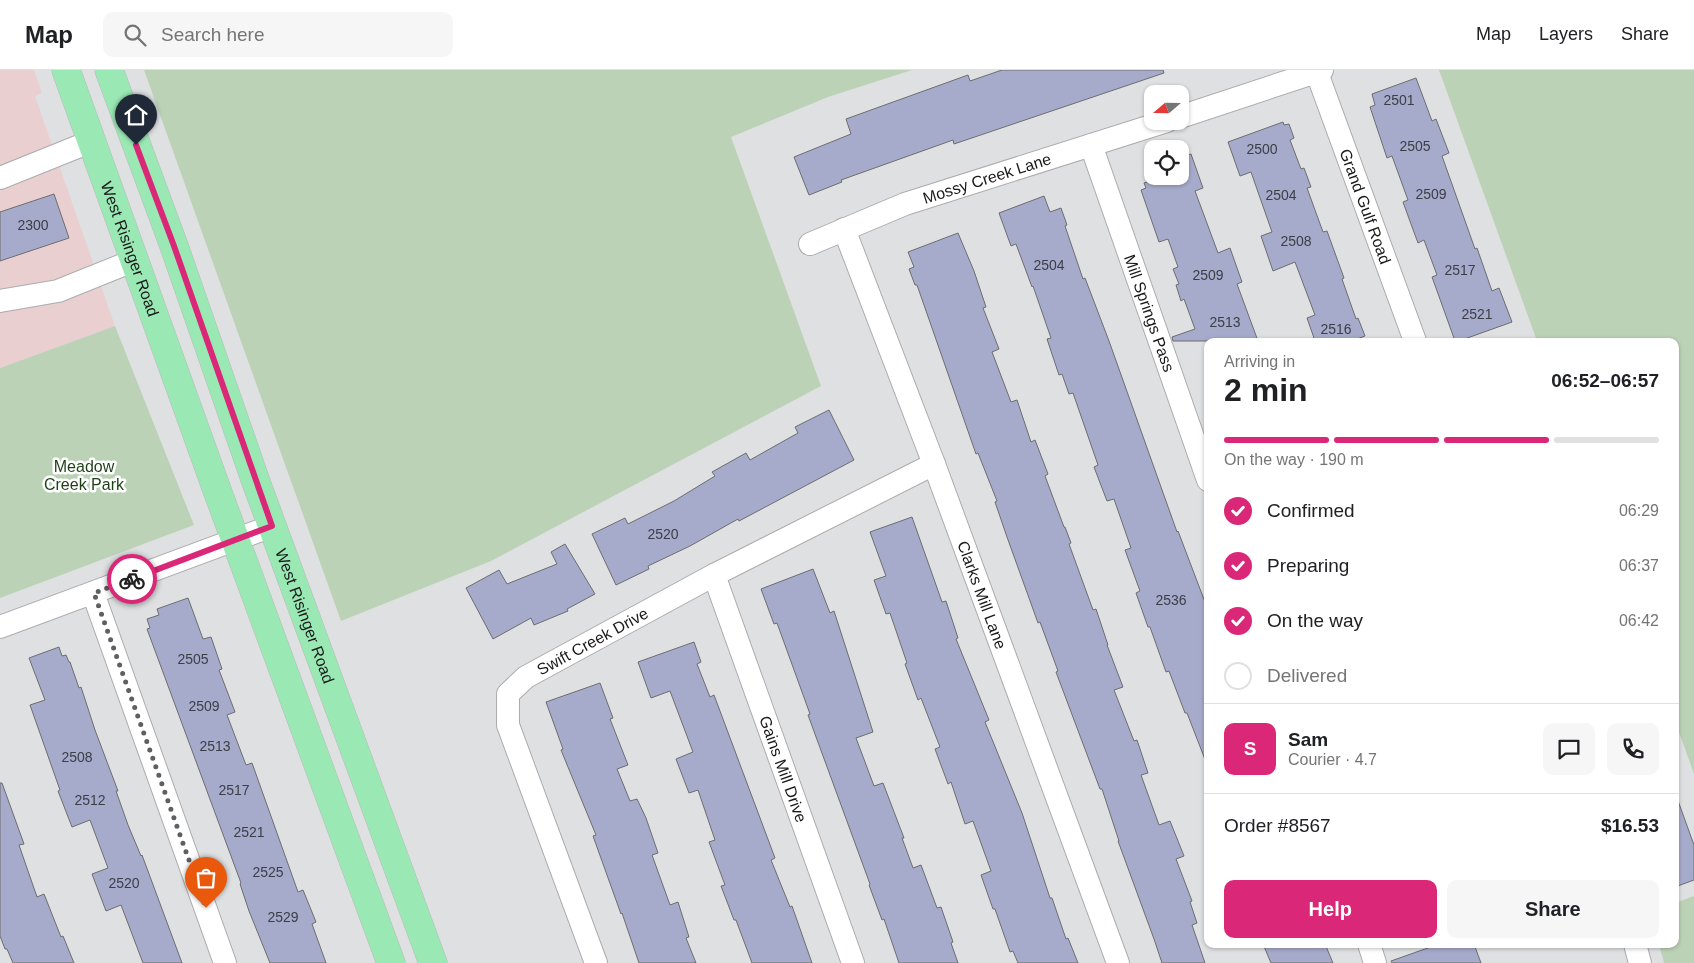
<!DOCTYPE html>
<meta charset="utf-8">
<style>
body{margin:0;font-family:Arial,sans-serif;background:#f6f6f6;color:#202124;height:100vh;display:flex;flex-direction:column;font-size:19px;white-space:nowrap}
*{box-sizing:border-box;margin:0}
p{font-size:16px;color:#757577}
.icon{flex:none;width:28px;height:28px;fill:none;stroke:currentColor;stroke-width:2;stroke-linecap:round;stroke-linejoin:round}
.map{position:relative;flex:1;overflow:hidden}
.drawer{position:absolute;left:1204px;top:268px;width:475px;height:610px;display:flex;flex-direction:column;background:#fff;border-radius:10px;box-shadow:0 1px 4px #0004}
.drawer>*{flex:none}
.needle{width:32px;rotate:250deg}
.fabs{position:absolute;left:1144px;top:15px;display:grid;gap:10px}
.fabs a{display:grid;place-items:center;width:45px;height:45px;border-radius:10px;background:#fff;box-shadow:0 1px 4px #0004;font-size:25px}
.pin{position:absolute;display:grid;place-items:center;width:42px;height:42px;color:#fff;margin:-51px -21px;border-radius:50% 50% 50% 0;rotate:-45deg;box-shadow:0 0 5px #0007}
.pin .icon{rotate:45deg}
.courier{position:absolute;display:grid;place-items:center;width:50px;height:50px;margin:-25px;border:4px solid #db2777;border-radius:50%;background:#fff;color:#222;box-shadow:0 1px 6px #0007}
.summary em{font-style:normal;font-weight:700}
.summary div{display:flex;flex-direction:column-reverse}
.summary{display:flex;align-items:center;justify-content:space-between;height:85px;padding:0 20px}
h1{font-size:32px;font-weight:700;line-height:38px}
.bar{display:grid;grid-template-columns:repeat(4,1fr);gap:8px 5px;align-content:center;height:60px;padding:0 20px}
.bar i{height:6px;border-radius:4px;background:#e0e0e0}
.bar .selected{background:#db2777}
.bar p{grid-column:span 4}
.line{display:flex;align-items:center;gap:12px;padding:0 20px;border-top:1px solid #e0e0e0}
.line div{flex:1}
.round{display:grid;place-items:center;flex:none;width:52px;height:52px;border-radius:10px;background:#f6f6f6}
ol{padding:0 20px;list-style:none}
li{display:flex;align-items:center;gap:15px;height:55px}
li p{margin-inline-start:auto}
li .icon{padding:5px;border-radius:50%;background:#db2777;color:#fff;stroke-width:4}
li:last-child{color:#757577}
li i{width:28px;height:28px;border:2px solid #e0e0e0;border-radius:50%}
.button{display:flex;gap:10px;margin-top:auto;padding:10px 20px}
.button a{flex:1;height:58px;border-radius:10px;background:#db2777;color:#fff;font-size:20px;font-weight:700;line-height:58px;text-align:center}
.button a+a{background:#f6f6f6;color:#202124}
header{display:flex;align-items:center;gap:30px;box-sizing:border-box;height:70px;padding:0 25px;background:#fff;border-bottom:1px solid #e0e0e0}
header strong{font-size:24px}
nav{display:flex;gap:28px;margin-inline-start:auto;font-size:18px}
.search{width:350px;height:45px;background:#f6f6f6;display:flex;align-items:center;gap:12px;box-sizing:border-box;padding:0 18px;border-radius:10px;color:#757577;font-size:19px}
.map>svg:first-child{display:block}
.industrial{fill:#eacfd0}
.green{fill:#bcd2b7}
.building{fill:#a7abcb;stroke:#6c6d6f}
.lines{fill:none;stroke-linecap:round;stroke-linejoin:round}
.minor-casing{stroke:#acacae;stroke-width:24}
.major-casing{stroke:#bababa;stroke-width:29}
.minor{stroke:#fff;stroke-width:22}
.major{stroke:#9ae9b4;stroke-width:28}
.done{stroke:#5e5f60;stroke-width:5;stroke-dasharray:0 9}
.route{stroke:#db2777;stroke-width:6}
.labels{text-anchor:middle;stroke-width:5;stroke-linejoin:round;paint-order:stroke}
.number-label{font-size:14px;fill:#3c3e46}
.street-label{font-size:16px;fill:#19191a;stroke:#fff}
.park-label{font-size:16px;fill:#1f3f17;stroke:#fff}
</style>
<header>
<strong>Map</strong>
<div class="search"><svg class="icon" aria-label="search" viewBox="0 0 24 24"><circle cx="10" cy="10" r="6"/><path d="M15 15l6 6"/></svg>Search here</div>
<nav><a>Map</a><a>Layers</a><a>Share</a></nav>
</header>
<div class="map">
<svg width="1694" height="893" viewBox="0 0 1694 893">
<rect width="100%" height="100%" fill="#dfe0e2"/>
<!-- industrial -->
<path class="industrial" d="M0,0H34L42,23L35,26L115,256L0,298Z"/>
<!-- green -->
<path class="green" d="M144,0H912L828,27L731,67L821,316L491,491L341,551Z
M1439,0H1694V704L1675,651V271H1537Z
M115,256L194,455L0,528V298Z
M1694,826V893H1664L1659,874H1675V833Z"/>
<!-- building -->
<path class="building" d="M1002,0H1163L1164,3L954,74L953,70L841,110L842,112L809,125L794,87L851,64L846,49L968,5L970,11Z
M1416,8L1432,51L1436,49L1449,83L1442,86L1475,179L1477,178L1492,221L1499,218L1512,252L1459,271H1455L1432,207L1437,205L1424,170L1418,173L1411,154L1403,132L1408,130L1392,86L1387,88L1370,37L1375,35L1372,24Z
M1283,52L1284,55L1289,54L1294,68L1290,70L1301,99L1304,98L1311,117L1307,118L1323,162L1327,161L1344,208L1342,209L1356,249L1358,248L1365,266L1352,271H1315L1307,248L1315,245L1295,192L1273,201L1261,166L1272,162L1251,102L1240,106L1228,72Z
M1191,84L1203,118L1195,121L1218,183L1230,178L1242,212L1237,214L1258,271H1173L1172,267L1195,259L1184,229L1181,231L1176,215L1179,214L1173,199L1178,197L1168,169L1159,172L1141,120L1146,118L1144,113L1150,111L1146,101L1152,98V106H1180V88Z
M54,124L69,168L0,191V142Z
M1044,126L1050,142L1061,138L1067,155L1065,156L1083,209L1085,208L1109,271L1177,462L1178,461L1208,540V692H1206L1187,643H1185L1169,601L1166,602L1150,557H1148L1136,523L1140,521L1125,480L1131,478L1114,429L1107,431L1094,397L1098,395L1073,323L1069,324L1062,304L1059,305L1047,269L1051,268L1033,216L1032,217L1016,174L1011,176L999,143Z
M958,163L974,201L986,237L983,238L999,279L992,282L1011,332L1017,330L1031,372L1035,370L1048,404L1045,406L1064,457H1065L1071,473L1069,474L1093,540L1096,539L1108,575H1107L1123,617L1114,620L1134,671L1137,670L1148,703L1141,705L1159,755L1170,751L1184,786L1176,789L1192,831L1190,832L1197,853L1192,855L1205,893H1162L1154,869L1118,771H1119L1102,719H1100L1056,602L1058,601L1040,552L1038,553L1007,467L995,432L997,431L978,383L976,384L917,215H915L909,199L914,197L908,182Z
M829,340L854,390L739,451L738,449L690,476L648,496L649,499L616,515L592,464L625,448L628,454L674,431L715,406L712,402L746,383L750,390L798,363L795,357Z
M912,447L942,532L946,531L958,568L956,569L989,650L985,652L1022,743L1050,828H1052L1066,869L1068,868L1078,893H1018L1013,881L1010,882L995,839H993L981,805L991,801L973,751L965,754L951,712L948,714L935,679L940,677L921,628L918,630L905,594L907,593L890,543L886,544L874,510L886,506L870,462Z
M565,474L595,524L567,539L568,541L534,555L531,548L493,569L466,518L499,500L507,514L557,494L551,482Z
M813,499L830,543L834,541L873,662L856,668L874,716L883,713L904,768H902L913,798L921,795L937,838L941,837L953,872L951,873L958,893H899L884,849L882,850L869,815L870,814L808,645L810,644L777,553L774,554L761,519Z
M188,528L203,569L211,567L222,599L219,600L235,642L227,645L246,695L252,693L298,822L303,820L316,852L312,854L326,893H270L249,841L240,814L241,813L147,559L150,558L147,549L159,545L157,539Z
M694,572L701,592L697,594L710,627L714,625L775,788L771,790L790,837L792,836L812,893H752L736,850H734L721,816L725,815L709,772L715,770L698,720L689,723L676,689L693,682L670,621L651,628L638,592Z
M59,577L62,586L66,585L69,592H70L79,618L81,617L95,660L118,721H116L128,755L141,786L142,785L182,893H143L121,835L106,841L92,804L108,798L90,750L72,757L58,721L60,720L30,635L45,630L29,588Z
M600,613L613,648L610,649L628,695L617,699L630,731L637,729L646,748L658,783L652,785L670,835L678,832L689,867L686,868L696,893H639L622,843L621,844L593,766L596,765L561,680L563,679L546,632Z
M0,713H2L24,774L19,775L37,827L44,824L61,867L63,866L74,893H13L7,879H5L0,866Z
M1677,728L1694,775V810L1675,817V729Z
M1263,874H1325L1333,893H1271Z
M1439,874H1474L1481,893H1392L1391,891Z"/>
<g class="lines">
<!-- minor casing -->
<g class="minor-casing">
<g id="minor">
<path id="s1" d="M1317,3L1415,271"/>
<path d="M1180,47L1322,0"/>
<path id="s2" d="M1091,75L1208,410"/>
<path d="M0,108L92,71"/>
<path id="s3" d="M844,159L934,394L1118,893"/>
<path id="s4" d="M810,174L905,134L1167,51"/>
<path d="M0,231L58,221L135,190"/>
<path id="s5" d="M714,505L853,893"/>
<path d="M93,523L225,893"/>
<path d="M0,557L272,456"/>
<path d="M1369,874L1375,893"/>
<path d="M1635,874L1640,893"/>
<path id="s6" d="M596,893L508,655V624L526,607L714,505L934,394"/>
</g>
</g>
<!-- major casing -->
<g class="major-casing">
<g id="major">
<path id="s7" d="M66,0L217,420L391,893"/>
<path id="s8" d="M109,0L174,176L256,412L433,893"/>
</g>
</g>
<!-- minor -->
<use href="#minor" class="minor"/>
<!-- major -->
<use href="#major" class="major"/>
</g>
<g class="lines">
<!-- done -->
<path class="done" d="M132,509L94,523L206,838"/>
<!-- route -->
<path class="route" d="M132,509L272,456L174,176L136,75"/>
</g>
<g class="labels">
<!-- number labels -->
<g class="number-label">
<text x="1399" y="35">2501</text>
<text x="1415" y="81">2505</text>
<text x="1262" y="84">2500</text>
<text x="1431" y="129">2509</text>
<text x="1281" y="130">2504</text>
<text x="33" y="160">2300</text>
<text x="1296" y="176">2508</text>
<text x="1049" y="200">2504</text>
<text x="1460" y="205">2517</text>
<text x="1208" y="210">2509</text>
<text x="1477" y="249">2521</text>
<text x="1225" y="257">2513</text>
<text x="1336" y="264">2516</text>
<text x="663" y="469">2520</text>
<text x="1171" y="535">2536</text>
<text x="193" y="594">2505</text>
<text x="204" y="641">2509</text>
<text x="215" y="681">2513</text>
<text x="77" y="692">2508</text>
<text x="234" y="725">2517</text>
<text x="90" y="735">2512</text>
<text x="249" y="767">2521</text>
<text x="268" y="807">2525</text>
<text x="124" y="818">2520</text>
<text x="283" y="852">2529</text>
</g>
<!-- street labels -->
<g class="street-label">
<text dy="6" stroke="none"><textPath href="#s4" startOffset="189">Mossy Creek Lane</textPath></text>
<text dy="6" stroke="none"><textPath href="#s1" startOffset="142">Grand Gulf Road</textPath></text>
<text dy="6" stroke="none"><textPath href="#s7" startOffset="190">West Risinger Road</textPath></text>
<text dy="6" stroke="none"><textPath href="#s2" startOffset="178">Mill Springs Pass</textPath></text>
<text dy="6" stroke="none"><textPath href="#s3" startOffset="391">Clarks Mill Lane</textPath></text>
<text dy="6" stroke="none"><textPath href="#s8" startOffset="580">West Risinger Road</textPath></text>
<text dy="6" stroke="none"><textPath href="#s6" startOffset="385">Swift Creek Drive</textPath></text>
<text dy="6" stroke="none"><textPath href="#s5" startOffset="206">Gains Mill Drive</textPath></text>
</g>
<!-- park labels -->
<g class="park-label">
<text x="84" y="402">Meadow<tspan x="84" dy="18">Creek Park</tspan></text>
</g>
</g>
</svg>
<div class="fabs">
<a><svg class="needle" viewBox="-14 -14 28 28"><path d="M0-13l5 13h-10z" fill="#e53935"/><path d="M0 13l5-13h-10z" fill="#757577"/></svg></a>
<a><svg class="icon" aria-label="locate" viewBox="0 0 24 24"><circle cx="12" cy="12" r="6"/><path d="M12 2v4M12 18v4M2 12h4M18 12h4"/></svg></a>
</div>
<div class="pin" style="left:206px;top:838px;background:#ea580c"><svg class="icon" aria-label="bag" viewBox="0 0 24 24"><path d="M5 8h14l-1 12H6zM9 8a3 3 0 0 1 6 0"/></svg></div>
<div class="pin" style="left:136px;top:75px;background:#1f2937"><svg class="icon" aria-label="home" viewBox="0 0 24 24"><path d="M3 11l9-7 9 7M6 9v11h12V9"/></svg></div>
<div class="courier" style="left:132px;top:509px"><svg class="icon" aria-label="bike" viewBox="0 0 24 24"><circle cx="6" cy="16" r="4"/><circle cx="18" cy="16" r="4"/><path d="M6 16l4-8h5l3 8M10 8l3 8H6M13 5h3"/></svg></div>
<section class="drawer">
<div class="summary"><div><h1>2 min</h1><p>Arriving in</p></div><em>06:52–06:57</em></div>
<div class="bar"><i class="selected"></i><i class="selected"></i><i class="selected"></i><i></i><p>On the way · 190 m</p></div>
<ol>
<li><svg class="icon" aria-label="check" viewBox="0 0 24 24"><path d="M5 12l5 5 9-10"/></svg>Confirmed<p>06:29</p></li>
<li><svg class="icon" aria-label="check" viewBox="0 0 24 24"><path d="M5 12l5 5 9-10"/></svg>Preparing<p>06:37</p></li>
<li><svg class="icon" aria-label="check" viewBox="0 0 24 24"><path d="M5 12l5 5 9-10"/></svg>On the way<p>06:42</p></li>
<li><i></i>Delivered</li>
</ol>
<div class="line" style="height:90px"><b class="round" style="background:#db2777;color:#fff">S</b><div><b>Sam</b><p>Courier · 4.7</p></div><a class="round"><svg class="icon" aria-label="chat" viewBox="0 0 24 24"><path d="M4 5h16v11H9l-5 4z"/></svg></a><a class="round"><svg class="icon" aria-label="phone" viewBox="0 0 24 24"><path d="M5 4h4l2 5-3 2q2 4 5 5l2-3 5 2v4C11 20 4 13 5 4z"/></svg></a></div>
<div class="line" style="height:65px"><div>Order #8567</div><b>$16.53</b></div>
<div class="button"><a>Help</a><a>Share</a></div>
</section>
</div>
